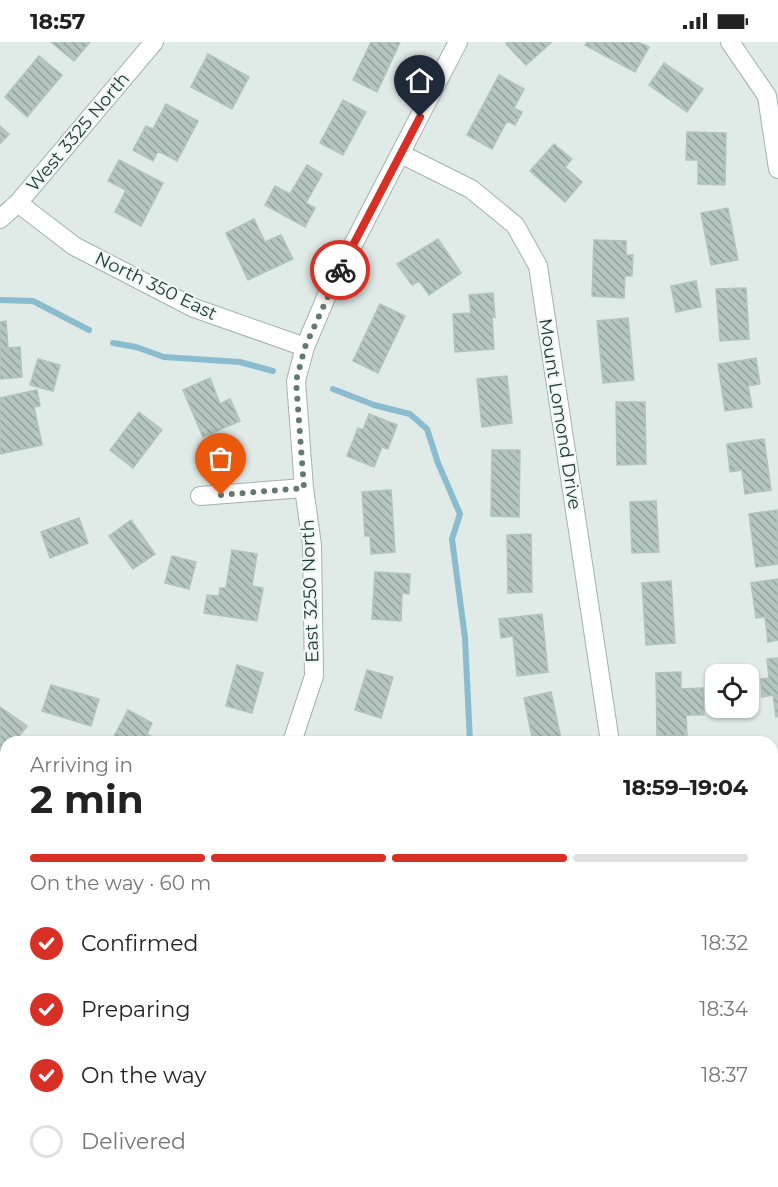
<!DOCTYPE html>
<meta charset="utf-8">
<style>
body{margin:0;font-family:Montserrat,sans-serif;background:#f6f6f6;color:#222;height:100vh;display:flex;flex-direction:column;font-size:22px;white-space:nowrap}
*{box-sizing:border-box;margin:0}
p{font-size:20px;color:#767676}
.icon{flex:none;width:33px;height:33px;fill:none;stroke:currentColor;stroke-width:2;stroke-linecap:round;stroke-linejoin:round}
.map{position:relative;flex:1;overflow:hidden}
.details{position:absolute;left:0px;top:694px;width:778px;height:452px;display:flex;flex-direction:column;background:#fff;border-radius:18px 18px 0 0;box-shadow:0 2px 4px #0004}
.details>*{flex:none}
.tools{position:absolute;left:705px;top:622px;display:grid;gap:12px}
.tools a{display:grid;place-items:center;width:54px;height:54px;border-radius:12px;background:#fff;box-shadow:0 2px 4px #0004;font-size:30px}
.pin{position:absolute;display:grid;place-items:center;width:51px;height:51px;color:#fff;margin:-62px -26px;border-radius:50% 50% 50% 0;rotate:-45deg;box-shadow:0 0 6px #0007}
.pin .icon{rotate:45deg}
.courier{position:absolute;display:grid;place-items:center;width:60px;height:60px;margin:-30px;border:4px solid #d93025;border-radius:50%;background:#fff;color:#222;box-shadow:0 2px 8px #0007}
.head em{font-style:normal;font-weight:700}
.head div{display:flex;flex-direction:column-reverse}
.head{display:flex;align-items:center;justify-content:space-between;height:102px;padding:0 30px}
h1{font-size:39px;font-weight:700;line-height:45px}
.bar{display:grid;grid-template-columns:repeat(4,1fr);gap:9px 6px;align-content:center;height:72px;padding:0 30px}
.bar i{height:8px;border-radius:4px;background:#e0e0e0}
.bar .active{background:#d93025}
.bar p{grid-column:span 4}
ol{padding:0 30px;list-style:none}
li{display:flex;align-items:center;gap:18px;height:66px}
li p{margin-inline-start:auto}
li .icon{padding:6px;border-radius:50%;background:#d93025;color:#fff;stroke-width:4}
li:last-child{color:#767676}
li i{width:33px;height:33px;border:3px solid #e0e0e0;border-radius:50%}
.status{display:flex;justify-content:space-between;align-items:center;height:42px;padding:0 30px;background:#fff;direction:ltr}
.status svg{height:16px;fill:currentColor}
.map>svg:first-child{display:block}
.lines{fill:none;stroke-linecap:round;stroke-linejoin:round}
.stream{stroke:#89bcce;stroke-width:6}
.building{fill:url(#building-back-hatch);stroke:#b2c3be;stroke-width:1.5}
.minor-casing{stroke:#a3b2ae;stroke-width:20}
.minor{stroke:#fff;stroke-width:18}
.done{stroke:#647874;stroke-width:6;stroke-dasharray:0 10.8}
.route{stroke:#d93025;stroke-width:8}
.labels{text-anchor:middle;stroke-width:4.5;stroke-linejoin:round;paint-order:stroke}
.street-label{font-size:18px;fill:#213a36;stroke:#f0f7f4}
</style>
<div class="status"><b>18:57</b><svg viewBox="0 0 49 12"><path d="M0 12V9h3v3zM5 12V6h3v6zM10 12V3h3v9zM15 12V0h3v12zM26 1h20v11H26zM47 4h2v5h-2z"/></svg></div>
<div class="map">
<svg width="778" height="1145" viewBox="0 0 778 1145">
<defs>
<pattern id="building-back-hatch" width="6" height="6" patternUnits="userSpaceOnUse" patternTransform="scale(1.5)"><rect width="6" height="6" fill="#b5c5c0"/><path d="M-1 5l2 2M0 0l6 6M5-1l2 2" fill="none" stroke="#93a19d"/></pattern>
</defs>
<rect width="100%" height="100%" fill="#e0eae7"/>
<g class="lines">
<!-- stream -->
<path class="stream" d="M0,258L33,259L89,288
M113,301L136,305L164,315L240,320L273,329
M333,347L374,363L410,372L427,387L438,421L460,472L452,497L465,596L470,700
M423,1140L426,1145"/>
</g>
<!-- building -->
<path class="building" d="M51,0H90L74,19Z
M371,0H400L377,50L353,38Z
M508,0H552L526,23L506,2Z
M587,0H638L649,5L635,30L585,3Z
M208,12L249,35L232,67L191,45Z
M39,14L62,33L27,75L5,55Z
M664,21L703,47L687,70L649,43Z
M499,33L524,47L514,66L522,70L515,83L507,79L492,107L467,93Z
M343,58L366,70L343,113L320,101Z
M166,62L198,79L177,119L158,109L153,119L133,108L146,84L153,87Z
M0,84L9,92L0,102Z
M687,90L726,91L725,143L698,142V118H686Z
M554,102L572,117L565,125L582,140L565,160L530,129Z
M119,118L163,141L141,184L115,170L126,148L108,139Z
M307,123L322,132L306,161L315,166L305,185L265,163L275,144L290,152Z
M728,166L738,218L711,223L701,171Z
M254,177L265,200L281,193L293,217L248,238L226,191Z
M438,197L461,231L429,253L419,239L412,243L397,222Z
M594,198L626,199V213H633L632,234H625L624,256L592,254Z
M696,239L701,265L676,270L671,244Z
M746,246L749,297L720,299L716,247Z
M493,251L495,275L492,274L494,307L455,310L453,272L471,271L469,253Z
M380,262L405,274L378,331L353,319Z
M628,276L634,338L603,341L597,279Z
M6,279L8,306L20,305L22,335L0,337V280Z
M756,316L760,342L748,344L752,365L725,369L718,322Z
M38,317L60,323L53,349L30,343Z
M507,334L512,381L482,385L477,337Z
M210,336L220,362L230,357L240,379L203,395L183,348Z
M37,348L40,364L34,365L42,403L0,412V356Z
M616,360H645L646,422L617,423Z
M139,370L162,388L133,426L110,408Z
M369,372L397,383L388,407L382,405L374,425L347,414L358,386L363,388Z
M764,397L771,448L745,452L742,428L730,430L727,402Z
M492,408H520L519,475L491,474Z
M391,448L395,510L371,512L370,494H365L362,450Z
M656,459L659,510L632,511L630,460Z
M777,468L778,522L756,525L749,472Z
M79,476L88,501L50,516L41,490Z
M131,478L155,512L133,527L109,494Z
M531,492L532,550L508,551L507,493Z
M232,508L257,512L252,544L263,546L257,579L204,571L207,553L219,554L220,546H226Z
M172,514L196,520L189,547L165,541Z
M375,530L410,532L409,552L402,551L401,579L372,577Z
M778,537V598L768,600L765,575L756,576L751,541Z
M671,539L675,601L646,603L642,541Z
M542,572L548,630L517,634L513,594L501,596L499,577Z
M778,616V674L776,675L773,653L762,655L761,637L769,636L767,617Z
M237,623L263,631L252,671L226,664Z
M367,628L393,635L381,676L355,668Z
M681,630V647L703,646L704,673H686L687,693L657,694L656,631Z
M51,643L99,657L91,684L42,669Z
M551,650L561,697L547,700H533L524,656Z
M0,665L27,684L15,700H6V706L4,705L0,710Z
M128,668L152,681L147,692L162,700H111Z
M778,1005V1059L772,1053V1010Z
M55,1140H86L84,1145H53Z
M193,1140H248L246,1145H192Z"/>
<g class="lines">
<!-- minor casing -->
<g class="minor-casing">
<path id="minor" d="M730,0L767,54L778,127
M401,112L471,147L515,183L538,224L610,700
M18,161L74,204L194,266L305,305
M0,177L18,161L154,0
M200,454L304,446
M292,700L314,634L312,503L304,446L296,339L305,305L327,253L458,0
M0,1013L6,1016
M669,1140L672,1145
M135,1145L137,1140"/>
</g>
<!-- minor -->
<use href="#minor" class="minor"/>
</g>
<g class="lines">
<!-- done -->
<path class="done" d="M221,453L304,446L296,339L305,305L340,228"/>
<!-- route -->
<path class="route" d="M340,228L420,75"/>
</g>
<g class="labels">
<!-- street labels -->
<g class="street-label">
<text transform="translate(78 90) rotate(-50)" y="6">West 3325 North</text>
<text transform="translate(156 244) rotate(26)" y="6">North 350 East</text>
<text transform="translate(560 372) rotate(81)" y="6">Mount Lomond Drive</text>
<text transform="translate(310 549) rotate(-92)" y="6">East 3250 North</text>
</g>
</g>
</svg>
<div class="tools">
<a><svg class="icon" aria-label="locate" viewBox="0 0 24 24"><circle cx="12" cy="12" r="6"/><path d="M12 2v4M12 18v4M2 12h4M18 12h4"/></svg></a>
</div>
<div class="pin" style="left:221px;top:453px;background:#ea580c"><svg class="icon" aria-label="bag" viewBox="0 0 24 24"><path d="M5 8h14l-1 12H6zM9 8a3 3 0 0 1 6 0"/></svg></div>
<div class="pin" style="left:420px;top:75px;background:#1f2937"><svg class="icon" aria-label="home" viewBox="0 0 24 24"><path d="M3 11l9-7 9 7M6 9v11h12V9"/></svg></div>
<div class="courier" style="left:340px;top:228px"><svg class="icon" aria-label="bike" viewBox="0 0 24 24"><circle cx="6" cy="16" r="4"/><circle cx="18" cy="16" r="4"/><path d="M6 16l4-8h5l3 8M10 8l3 8H6M13 5h3"/></svg></div>
<section class="details">
<div class="head"><div><h1>2 min</h1><p>Arriving in</p></div><em>18:59–19:04</em></div>
<div class="bar"><i class="active"></i><i class="active"></i><i class="active"></i><i></i><p>On the way · 60 m</p></div>
<ol>
<li><svg class="icon" aria-label="check" viewBox="0 0 24 24"><path d="M5 12l5 5 9-10"/></svg>Confirmed<p>18:32</p></li>
<li><svg class="icon" aria-label="check" viewBox="0 0 24 24"><path d="M5 12l5 5 9-10"/></svg>Preparing<p>18:34</p></li>
<li><svg class="icon" aria-label="check" viewBox="0 0 24 24"><path d="M5 12l5 5 9-10"/></svg>On the way<p>18:37</p></li>
<li><i></i>Delivered</li>
</ol>
</section>
</div>
